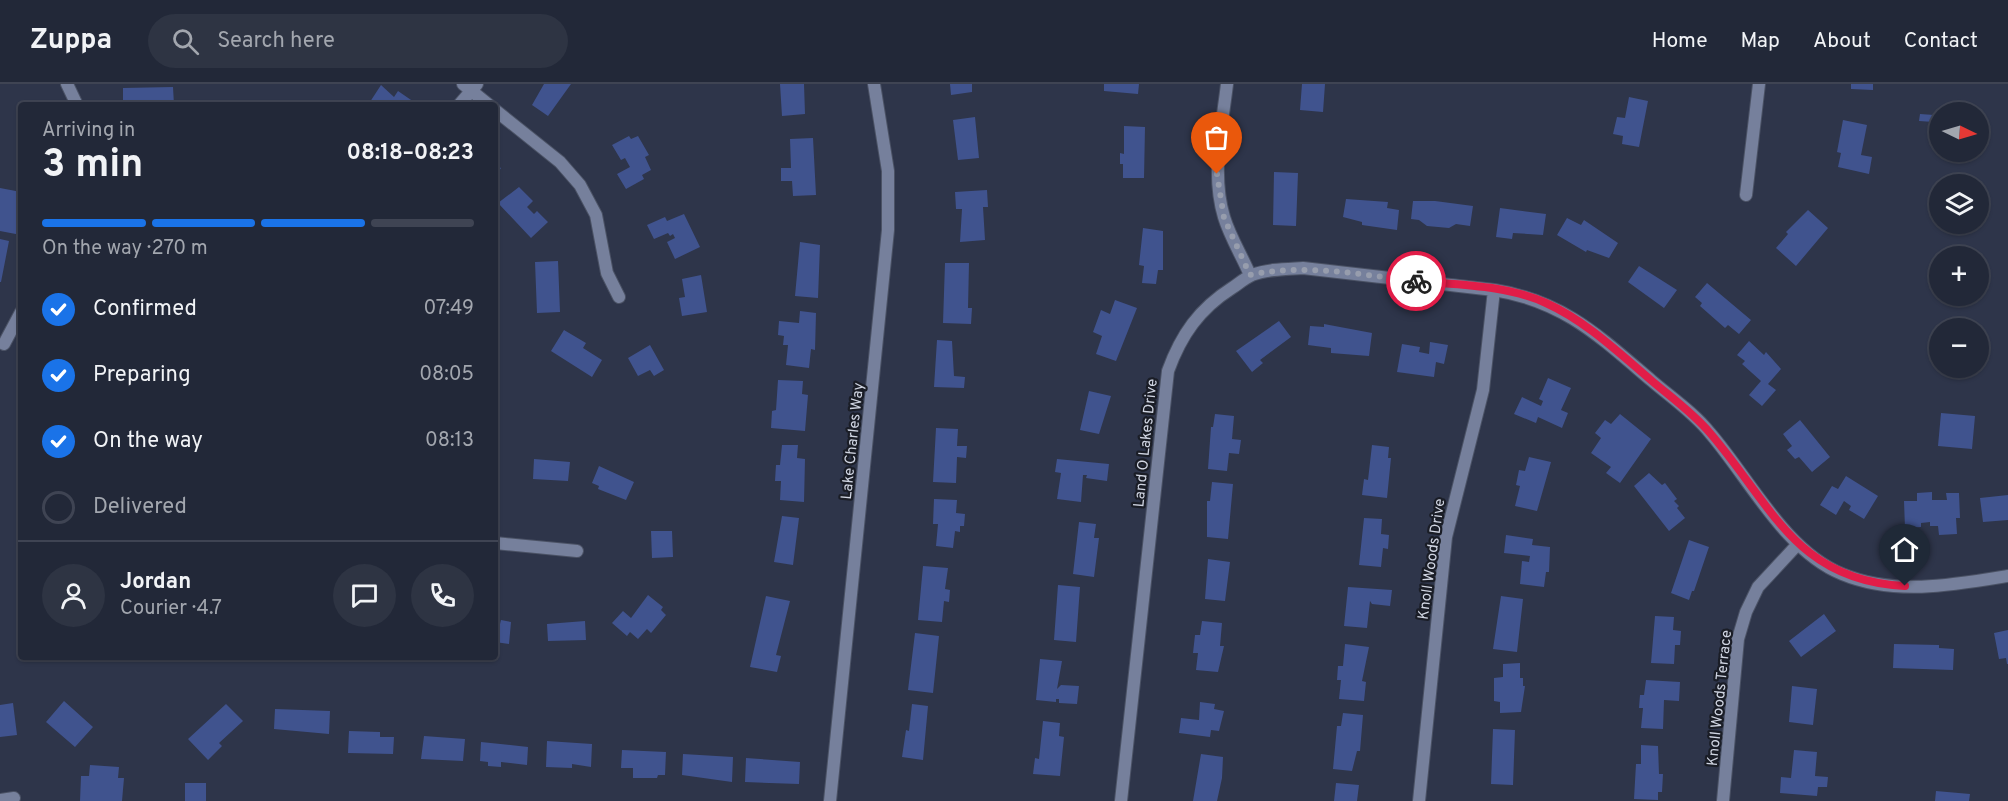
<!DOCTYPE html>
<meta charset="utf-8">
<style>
body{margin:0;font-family:Overpass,sans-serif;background:#2e3443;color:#f1f3f6;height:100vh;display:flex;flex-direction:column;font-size:22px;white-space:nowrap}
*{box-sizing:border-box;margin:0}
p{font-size:20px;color:#a2a6ae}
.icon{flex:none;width:33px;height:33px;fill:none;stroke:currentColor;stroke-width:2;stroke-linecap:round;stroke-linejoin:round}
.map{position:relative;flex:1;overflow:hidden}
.side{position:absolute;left:18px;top:18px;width:480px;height:558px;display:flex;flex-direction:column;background:#222838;border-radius:6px;box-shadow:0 2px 4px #0004,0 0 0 2px #3f4453}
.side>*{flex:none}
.needle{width:39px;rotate:95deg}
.controls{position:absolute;left:1929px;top:18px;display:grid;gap:12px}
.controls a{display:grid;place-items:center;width:60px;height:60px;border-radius:50%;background:#222838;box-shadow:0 2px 4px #0004,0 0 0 2px #3f4453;font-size:30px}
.pin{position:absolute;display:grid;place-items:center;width:51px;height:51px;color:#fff;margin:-62px -26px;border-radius:50% 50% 50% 0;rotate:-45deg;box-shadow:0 0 6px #0007}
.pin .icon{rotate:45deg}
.courier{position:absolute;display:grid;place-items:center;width:60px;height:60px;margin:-30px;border:4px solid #e11d48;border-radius:50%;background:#fff;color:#222;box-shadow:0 2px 8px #0007}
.summary em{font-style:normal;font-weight:700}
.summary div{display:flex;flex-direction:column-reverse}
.summary{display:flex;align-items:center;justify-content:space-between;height:102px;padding:0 24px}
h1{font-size:39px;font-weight:700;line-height:45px}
.bar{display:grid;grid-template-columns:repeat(4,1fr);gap:9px 6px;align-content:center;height:72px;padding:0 24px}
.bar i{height:8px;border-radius:4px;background:#3f4453}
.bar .active{background:#1a73e8}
.bar p{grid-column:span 4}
.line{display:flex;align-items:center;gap:15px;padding:0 24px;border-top:2px solid #3f4453}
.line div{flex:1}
.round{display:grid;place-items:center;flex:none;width:63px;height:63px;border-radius:32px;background:#2e3443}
ol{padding:0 24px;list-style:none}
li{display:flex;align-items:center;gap:18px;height:66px}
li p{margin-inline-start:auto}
li .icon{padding:6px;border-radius:50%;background:#1a73e8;color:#fff;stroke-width:4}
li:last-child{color:#a2a6ae}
li i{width:33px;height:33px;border:3px solid #3f4453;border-radius:50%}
header{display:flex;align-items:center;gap:36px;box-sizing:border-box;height:84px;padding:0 30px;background:#222838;border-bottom:2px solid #3f4453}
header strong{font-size:28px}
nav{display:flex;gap:33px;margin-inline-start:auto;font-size:21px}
.search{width:420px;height:54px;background:#2e3443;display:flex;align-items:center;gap:15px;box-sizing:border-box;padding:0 21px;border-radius:33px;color:#a2a6ae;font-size:22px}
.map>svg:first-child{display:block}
.building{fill:#40538e}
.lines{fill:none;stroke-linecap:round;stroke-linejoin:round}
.street-casing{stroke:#4b5265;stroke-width:14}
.street{stroke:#76809c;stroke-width:12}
.done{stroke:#979dad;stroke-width:6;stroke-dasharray:0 10.8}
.route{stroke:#e11d48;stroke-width:8}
.labels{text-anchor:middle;stroke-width:4.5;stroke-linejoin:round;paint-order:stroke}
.street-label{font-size:15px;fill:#d0d5e2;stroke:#1a1d26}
</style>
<header>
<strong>Zuppa</strong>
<div class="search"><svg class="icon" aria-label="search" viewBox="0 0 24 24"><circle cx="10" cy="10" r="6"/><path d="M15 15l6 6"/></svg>Search here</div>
<nav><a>Home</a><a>Map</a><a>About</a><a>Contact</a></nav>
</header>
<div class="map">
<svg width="2008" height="717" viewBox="0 0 2008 717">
<rect width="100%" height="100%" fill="#2e354a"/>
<!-- building -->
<path class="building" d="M544,0H571L548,32L532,21Z
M780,0H804L805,30L782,32Z
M950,0H972V8L951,11Z
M1104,0H1139L1138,10L1104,7Z
M1302,0H1325L1323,28L1300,26Z
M1851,0H1873V6L1851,5Z
M381,1L394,13L398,7L414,18L412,21H368Z
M173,3L174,21H123V4Z
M1629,13L1648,17L1639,63L1622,60L1623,52L1613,50L1617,33L1625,34Z
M1920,30L1934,31V38L1919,37Z
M975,33L979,74L958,76L953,36Z
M1843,36L1867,41L1861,71L1872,73L1869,90L1838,83L1841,69L1837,68Z
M1124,42L1145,43L1144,94H1123V80H1120V69L1124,70Z
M629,52L631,55L638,52L649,71L645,73L651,86L642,91L644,95L626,105L617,90L630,83L625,74L621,76L612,61Z
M813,54L816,111L793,112L792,97H781V84H791L790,55Z
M495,81L501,84L495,93Z
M1274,88L1298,89L1296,142L1273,141Z
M519,103L533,117L527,123L534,130L537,127L548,138L531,154L498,119Z
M0,104L21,108V151L0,147Z
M987,106L988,123H983L985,156L960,158L962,125H956L955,108Z
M1346,115L1388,118L1387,124L1399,126L1397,146L1362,141V138L1343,133Z
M1413,117H1435L1473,122L1470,142L1456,140L1449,144L1427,142L1419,136L1411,135Z
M1500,124L1546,130L1543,151L1513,149L1512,155L1496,153Z
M1808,126L1828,144L1796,182L1776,164L1788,150L1786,148Z
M684,130L700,163L675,175L667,158L675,154L673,150L670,152L668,149L654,155L647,141L665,133L667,137Z
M1567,134L1581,141L1584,136L1618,159L1609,174L1587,166L1586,168L1557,151Z
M1143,144L1163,147V186H1158L1156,200L1142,199L1144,182L1139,181Z
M0,155L9,157L1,198H0Z
M800,158L820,161L818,214L795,212Z
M558,177L560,228L537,229L535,178Z
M945,179H969L968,224H972L971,240L943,239Z
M1639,182L1677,206L1664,224L1628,198Z
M701,191L707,228L682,232L679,214L685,213L682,195Z
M1707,199L1751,236L1739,250L1728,241L1725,244L1700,222L1702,219L1695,213Z
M1115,216L1137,224L1116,277L1096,270L1102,252L1093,248L1101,226L1110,230Z
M800,227L816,229L815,266L811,265L809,284L786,281L788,261H783L784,252L778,251L779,237L799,239Z
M1279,237L1291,253L1260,276L1263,279L1252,288L1236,267Z
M1324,240L1372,249L1369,272L1331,269V264L1308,261L1310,242L1324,243Z
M564,246L586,259L583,264L602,276L592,293L551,267Z
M937,256L952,257L954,292L965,293L964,304L934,303Z
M1749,257L1764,271L1766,268L1781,285L1768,300L1776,306L1762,322L1749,311L1761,297L1742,280L1745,277L1737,271Z
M1430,258L1448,261L1444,280L1436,278L1434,293L1397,288L1402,260L1420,263L1419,268L1429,270Z
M650,261L664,286L654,292L650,286L638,292L628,274Z
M1548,294L1571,304L1561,326L1568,329L1562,344L1538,333L1536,339L1514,330L1522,313L1541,322L1543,317L1539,315Z
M778,296L803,297L802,310L808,311L805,347L771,344L772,327L776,326Z
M1089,307L1111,312L1099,350L1080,346Z
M1941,329L1975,332L1972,365L1938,362Z
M1215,330L1234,332L1232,355L1241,356L1239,370L1229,369L1227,387L1208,385L1211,343H1213Z
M1620,330L1651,355L1620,399L1606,389L1611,383L1591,369L1601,354L1595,349L1605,336L1611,340Z
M1800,336L1830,373L1812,388L1799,373L1795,375L1787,366L1792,362L1783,350Z
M936,344L958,345L957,362H967L966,374L957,373L956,399L933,398Z
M782,361H798L797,374L805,375L804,418L780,416L781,397H775L776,381H780Z
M1372,361L1389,363L1388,374H1391L1387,414L1362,411L1364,395L1368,396Z
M1529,373L1551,378L1537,427L1515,422L1520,402L1516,401L1519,386L1525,387Z
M534,375L570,378L568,397L533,395Z
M1057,375L1109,380L1107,397L1086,394L1087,391H1083L1081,418L1057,415L1061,389L1055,388Z
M599,382L634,398L626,416L598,405L599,402L592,399Z
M1649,389L1662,401L1665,399L1677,415L1674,417L1679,422L1677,424L1685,434L1669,447L1634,402Z
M1846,392L1878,412L1864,435L1849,426L1851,422L1844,417L1836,431L1820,421L1832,402L1838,405Z
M1212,398L1233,400L1228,455L1207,453V417H1210Z
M1932,408V416H1947L1946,409H1959L1960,434H1956L1957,450L1939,451L1938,442H1930V438L1921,439V443L1905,444L1904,417H1917V409Z
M2008,411V436L1983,438L1980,414Z
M934,415L957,416L956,429L965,430L964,442H960V448L955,447L953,464L936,462L938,440H933Z
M782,432L799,434L793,481L774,478Z
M1364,434L1382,435L1381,450L1389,451L1388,465L1383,464L1381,483L1359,481Z
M1079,438L1096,440L1094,454H1099L1094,493L1073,490Z
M651,447H672L673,473L652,474Z
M1506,451L1533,455L1532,461L1550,463L1549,488H1546L1544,503L1520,500L1522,477L1529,478L1530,472L1504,469Z
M1689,456L1709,463L1694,507H1692L1689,516L1671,509Z
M1208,475L1230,478L1225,517L1205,515Z
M923,482L948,484L945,505L950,506L949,518L944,517L942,538L918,536Z
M1058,501L1080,503L1076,558L1054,556Z
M1348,503L1392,506L1390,522L1372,520L1370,517L1367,544L1344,542Z
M648,511L663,523L661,526L666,531L651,549L647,545L638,555L630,548L627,552L612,539L623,527L631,534Z
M766,512L790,517L776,571L781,572L777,588L750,583Z
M1501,512L1523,515L1517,568L1493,565Z
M1824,530L1836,547L1801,573L1789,557Z
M1655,532L1674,533L1673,546L1681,547L1680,561H1675L1674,580L1651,579Z
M501,536L511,538L509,560L495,558V540H500Z
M585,537L586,556L548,557L547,540Z
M1202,537L1222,539L1220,562H1224L1218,588L1196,586L1198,569H1193L1195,551H1200Z
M2008,546V580H2007L2006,574L1999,575L1994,549Z
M915,549L939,552L933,609L908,606Z
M1345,560L1369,563L1362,597L1366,598L1364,617L1339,615L1341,596H1337L1338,582H1343Z
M1894,560L1939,561V564L1954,565L1953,586L1893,584Z
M1040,575L1062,577L1057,605L1061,601L1079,602L1077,620L1059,619V615H1056V618L1036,616Z
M1520,579V594H1523V602H1525L1521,628L1500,629V618L1494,617V594L1503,593V580Z
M1646,596L1680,598L1679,617L1664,616L1663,645L1641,644L1643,624H1639L1640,611H1644Z
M1792,602L1817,605L1813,641L1789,638Z
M64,617L93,643L75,663L46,638Z
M1200,618L1215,620L1214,625L1224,627L1219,647L1211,646L1210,653L1179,649L1181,634L1199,636Z
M13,619L17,651L0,653V621Z
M226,620L243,637L219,659L222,662L208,676L188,655Z
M912,620L928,622L923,676L902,673L906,646L909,647Z
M275,625L330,627L329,650L274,645Z
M1343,629L1363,631L1360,667H1357L1352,687L1333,685L1337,642H1341Z
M1043,637L1060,639L1059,652L1064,653L1060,692L1033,690L1035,674L1039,675Z
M1493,645L1515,646L1513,701L1491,700Z
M349,647L380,648V653H394L393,670L348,669Z
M424,652L465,655L463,677L421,675Z
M547,657L592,660L591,683L572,680V684L546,683Z
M481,658L528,663L527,681L501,678V683L488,682V678L480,677Z
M1641,661L1658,662L1659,690H1663L1662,708H1658V716L1634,715L1636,680H1641Z
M622,666L666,668L665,691H658L657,694H633V684H621Z
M1794,666L1817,668L1815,692L1828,693L1827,703H1818L1817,712L1780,709L1781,693L1791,694Z
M683,670L733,673L732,698L682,691Z
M1201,670L1223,673L1222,694L1217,717H1193Z
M746,674L800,678L799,700L745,698Z
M90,681L119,683L118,694H124L122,717H80L81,692H89Z
M185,699H206V717H185Z
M1336,699L1359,701L1357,717H1334Z
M1936,707L1970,710L1969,717H1935Z"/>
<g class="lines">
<!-- street casing -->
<g class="street-casing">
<path id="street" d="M67,0L77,21
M463,0L489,21
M1227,0C1222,43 1211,90 1224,133C1230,153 1242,172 1250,191
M459,21L477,0
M495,26L560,78L580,101L596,131L607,189L619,213
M1746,111L1759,0
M4,260L21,228
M495,459L577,467
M0,716L14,714
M830,717L888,146V87L874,0
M1121,717L1168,287C1181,251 1199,225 1232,204C1238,200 1245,194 1252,191C1268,185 1286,185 1303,184L1494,206C1564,217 1600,253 1652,297C1672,314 1694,329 1710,349C1749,394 1785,467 1842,490C1895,512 1954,501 2008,492
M1419,717L1446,453L1483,306L1494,206
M1723,717L1738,555L1746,528L1758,503L1797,461"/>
</g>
<!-- street -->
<use href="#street" class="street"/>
</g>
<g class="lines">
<!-- done -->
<path class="done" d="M1217,90L1224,134L1250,191C1305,179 1361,191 1416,197"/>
<!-- route -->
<path class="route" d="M1416,197C1459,201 1507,201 1546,219C1586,237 1619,269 1652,297C1672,314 1693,329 1710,349C1772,421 1796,497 1905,502"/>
</g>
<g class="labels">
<!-- street labels -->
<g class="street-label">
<text transform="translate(852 357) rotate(-84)" y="5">Lake Charles Way</text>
<text transform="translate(1145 359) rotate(-84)" y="5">Land O Lakes Drive</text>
<text transform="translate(1431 475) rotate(-82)" y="5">Knoll Woods Drive</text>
<text transform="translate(1719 614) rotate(-84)" y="5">Knoll Woods Terrace</text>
</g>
</g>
</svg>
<div class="controls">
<a><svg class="needle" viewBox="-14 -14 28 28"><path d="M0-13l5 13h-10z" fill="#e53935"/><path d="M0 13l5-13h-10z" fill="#a2a6ae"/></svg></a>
<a><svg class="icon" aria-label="layers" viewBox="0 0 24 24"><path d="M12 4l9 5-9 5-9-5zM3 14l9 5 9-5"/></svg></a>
<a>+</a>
<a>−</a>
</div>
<div class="pin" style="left:1217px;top:90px;background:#ea580c"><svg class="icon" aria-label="bag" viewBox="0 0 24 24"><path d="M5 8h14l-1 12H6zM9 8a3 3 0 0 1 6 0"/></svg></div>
<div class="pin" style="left:1905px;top:502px;background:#1f2937"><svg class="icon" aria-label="home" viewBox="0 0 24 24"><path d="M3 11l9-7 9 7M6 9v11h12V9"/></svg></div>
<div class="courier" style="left:1416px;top:197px"><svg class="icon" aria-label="bike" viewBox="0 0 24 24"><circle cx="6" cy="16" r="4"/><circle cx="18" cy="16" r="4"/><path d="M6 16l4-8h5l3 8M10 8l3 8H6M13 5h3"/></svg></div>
<section class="side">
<div class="summary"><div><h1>3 min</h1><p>Arriving in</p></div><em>08:18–08:23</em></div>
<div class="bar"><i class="active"></i><i class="active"></i><i class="active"></i><i></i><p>On the way · 270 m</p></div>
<ol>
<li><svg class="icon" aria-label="check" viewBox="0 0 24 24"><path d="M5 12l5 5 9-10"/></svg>Confirmed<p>07:49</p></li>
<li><svg class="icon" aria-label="check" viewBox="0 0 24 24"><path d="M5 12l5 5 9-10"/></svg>Preparing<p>08:05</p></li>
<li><svg class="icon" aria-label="check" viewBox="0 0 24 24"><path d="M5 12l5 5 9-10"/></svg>On the way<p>08:13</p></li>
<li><i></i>Delivered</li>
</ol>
<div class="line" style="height:108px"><a class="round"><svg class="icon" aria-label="person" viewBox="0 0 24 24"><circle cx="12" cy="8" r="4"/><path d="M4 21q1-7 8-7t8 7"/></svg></a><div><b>Jordan</b><p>Courier · 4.7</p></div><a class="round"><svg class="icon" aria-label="chat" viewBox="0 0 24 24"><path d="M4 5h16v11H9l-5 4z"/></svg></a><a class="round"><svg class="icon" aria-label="phone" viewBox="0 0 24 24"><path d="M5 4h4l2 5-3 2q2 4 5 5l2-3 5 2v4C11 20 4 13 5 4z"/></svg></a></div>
</section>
</div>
